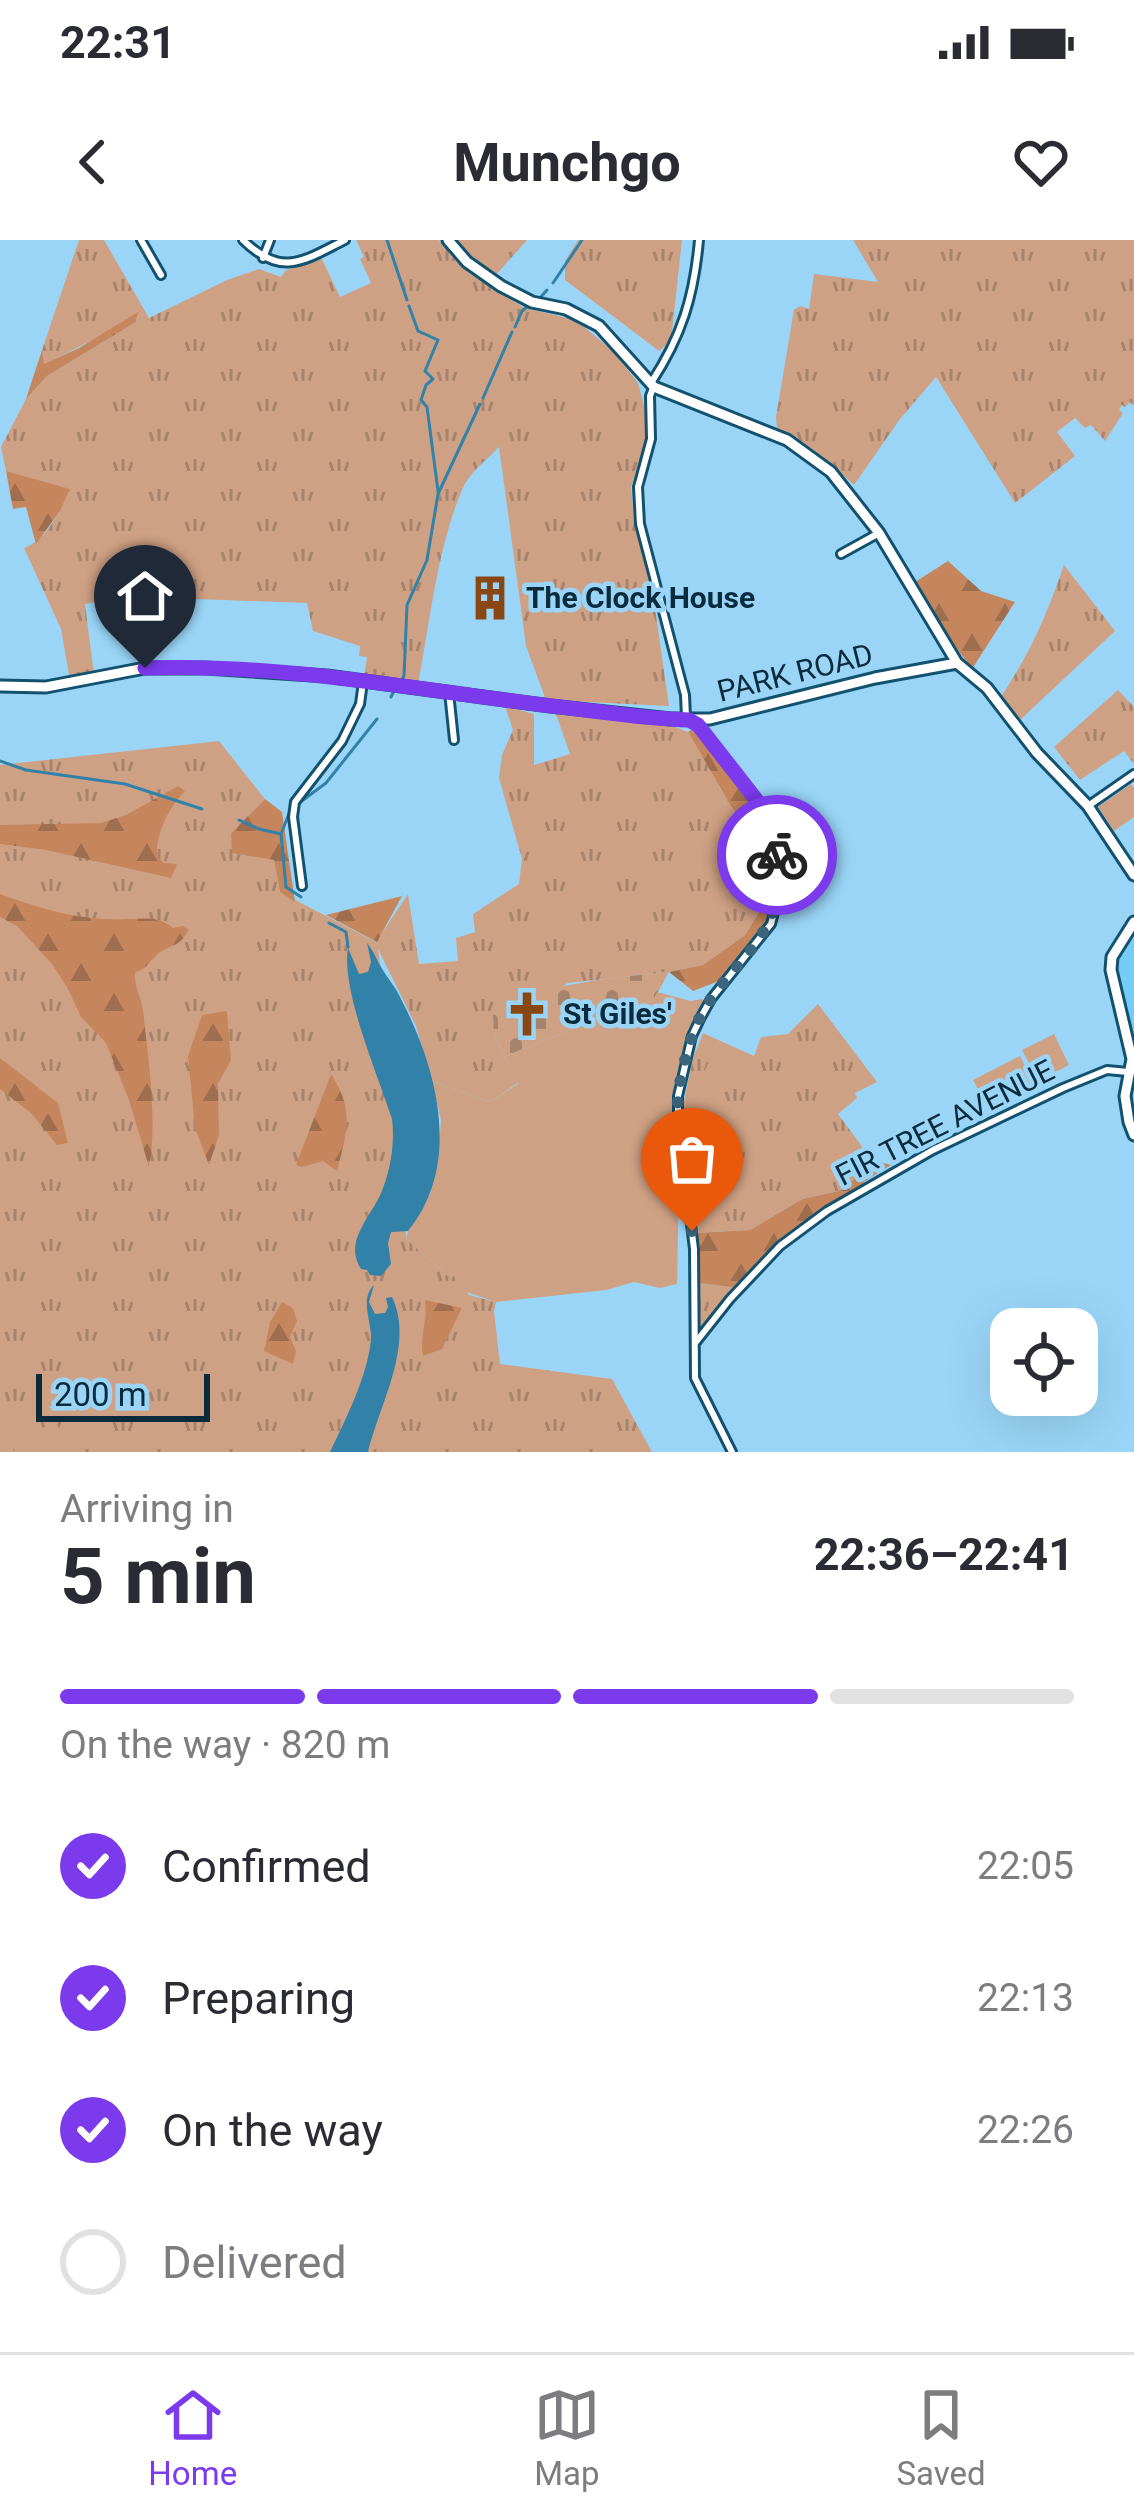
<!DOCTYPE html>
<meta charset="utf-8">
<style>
body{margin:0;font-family:Roboto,sans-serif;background:#f2f2f3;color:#2b2b33;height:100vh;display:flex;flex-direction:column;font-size:45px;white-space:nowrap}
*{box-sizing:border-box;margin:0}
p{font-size:39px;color:#7c7c81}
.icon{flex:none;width:66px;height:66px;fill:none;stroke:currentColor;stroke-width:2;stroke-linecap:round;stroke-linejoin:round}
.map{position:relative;height:1212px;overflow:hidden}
.sheet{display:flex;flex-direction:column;background:#fff;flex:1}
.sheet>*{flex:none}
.buttons{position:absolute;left:990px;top:1068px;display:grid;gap:24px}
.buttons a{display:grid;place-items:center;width:108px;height:108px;border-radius:24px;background:#fff;box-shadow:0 12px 48px #0002;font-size:60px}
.scale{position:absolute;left:36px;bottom:30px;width:174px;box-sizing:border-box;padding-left:12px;border:6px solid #092b3b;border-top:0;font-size:33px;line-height:42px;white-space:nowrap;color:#092b3b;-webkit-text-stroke:9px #9ad5f7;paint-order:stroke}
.pin{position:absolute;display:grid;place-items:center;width:102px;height:102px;color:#fff;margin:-123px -51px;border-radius:50% 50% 50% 0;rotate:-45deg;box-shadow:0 0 12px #0007}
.pin .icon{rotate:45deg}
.courier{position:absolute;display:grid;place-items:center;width:120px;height:120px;margin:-60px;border:9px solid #7c3aed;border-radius:50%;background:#fff;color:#222;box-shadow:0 3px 15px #0007}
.head em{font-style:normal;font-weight:700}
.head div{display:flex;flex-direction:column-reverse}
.head{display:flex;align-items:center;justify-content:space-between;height:204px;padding:0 60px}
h1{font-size:78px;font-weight:700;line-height:90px}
.bar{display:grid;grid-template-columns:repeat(4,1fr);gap:18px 12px;align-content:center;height:144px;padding:0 60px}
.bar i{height:15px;border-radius:9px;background:#e1e1e2}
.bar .on{background:#7c3aed}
.bar p{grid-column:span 4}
ol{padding:0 60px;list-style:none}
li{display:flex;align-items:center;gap:36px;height:132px}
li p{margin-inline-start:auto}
li .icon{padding:12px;border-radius:50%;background:#7c3aed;color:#fff;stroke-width:4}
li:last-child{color:#7c7c81}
li i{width:66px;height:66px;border:6px solid #e1e1e2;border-radius:50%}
.status{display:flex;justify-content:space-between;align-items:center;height:84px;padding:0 60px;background:#fff;direction:ltr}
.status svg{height:33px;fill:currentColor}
header{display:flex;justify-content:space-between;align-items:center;height:156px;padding:0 60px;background:#fff;font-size:54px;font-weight:700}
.menu{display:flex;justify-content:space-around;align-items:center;height:168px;border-top:3px solid #e1e1e2;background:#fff;font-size:33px;color:#7c7c81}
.menu a{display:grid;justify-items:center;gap:6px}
.menu .on{color:#7c3aed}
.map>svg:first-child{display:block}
.built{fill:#75ccf9}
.grass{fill:url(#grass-tufts)}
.forest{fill:url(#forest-firs)}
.cemetery{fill:url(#cemetery-stones)}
.garden{fill:#cfa184}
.water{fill:#3181a8}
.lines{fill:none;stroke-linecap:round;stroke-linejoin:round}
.stream{stroke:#3181a8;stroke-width:3}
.street-casing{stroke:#13526e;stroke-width:12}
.secondary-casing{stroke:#13526e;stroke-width:15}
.street{stroke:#fff;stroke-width:6}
.secondary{stroke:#fff;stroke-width:9}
.done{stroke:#3c667d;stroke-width:12;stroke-dasharray:0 21.6}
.route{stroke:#7c3aed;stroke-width:15}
.labels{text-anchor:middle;stroke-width:9;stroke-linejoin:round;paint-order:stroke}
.poi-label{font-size:30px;font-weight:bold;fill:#092b3b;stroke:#9ad5f7;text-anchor:start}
.street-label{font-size:30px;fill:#092b3b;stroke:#9ad5f7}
</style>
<div class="status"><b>22:31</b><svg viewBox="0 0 49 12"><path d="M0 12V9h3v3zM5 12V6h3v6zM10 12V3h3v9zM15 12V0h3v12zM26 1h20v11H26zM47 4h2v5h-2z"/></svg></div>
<header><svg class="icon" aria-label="back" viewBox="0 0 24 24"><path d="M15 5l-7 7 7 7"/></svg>Munchgo<svg class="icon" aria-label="heart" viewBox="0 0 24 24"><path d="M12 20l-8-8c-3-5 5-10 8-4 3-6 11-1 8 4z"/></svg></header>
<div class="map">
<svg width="1134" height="1212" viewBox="0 0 1134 1212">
<defs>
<pattern id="grass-tufts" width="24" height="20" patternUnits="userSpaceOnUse" patternTransform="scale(3)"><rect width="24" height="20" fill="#cfa184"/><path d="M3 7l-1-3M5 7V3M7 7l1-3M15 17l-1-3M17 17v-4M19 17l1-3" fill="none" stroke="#a6836d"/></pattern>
<pattern id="forest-firs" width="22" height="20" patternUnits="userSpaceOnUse" patternTransform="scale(3)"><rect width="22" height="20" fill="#c6865d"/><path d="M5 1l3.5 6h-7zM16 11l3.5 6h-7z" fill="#9f6e4e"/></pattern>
<pattern id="cemetery-stones" width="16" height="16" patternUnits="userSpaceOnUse" patternTransform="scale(3)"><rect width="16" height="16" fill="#cfa184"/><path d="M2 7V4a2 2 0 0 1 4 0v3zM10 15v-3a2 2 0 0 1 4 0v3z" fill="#a6836d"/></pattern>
</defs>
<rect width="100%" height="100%" fill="#9ad5f7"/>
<!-- built -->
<path class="built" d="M1134,692V800L1116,726L1117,717Z"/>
<!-- grass -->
<path class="grass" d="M79,0H104L149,78L227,40L259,29L281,37L285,31L321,17L340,57L371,43L360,19L364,17L356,0H439L458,23L472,35L525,68L576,80L614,112L638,143L646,173L645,204L631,247L634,283L649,326L669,466L546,460L526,406L499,207C486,221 470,231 462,250C437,309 430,382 418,445L364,437L367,417L359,416L360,406L313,391L307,363L195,359L150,361L152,327L140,309L118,314L123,357L85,364L94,435L70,440L61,389L24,308C47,300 60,271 69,250L6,231L1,207L26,159L47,136L136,82L138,77L43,125L42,110Z
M453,0H527L495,36Z
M578,0H682L671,101L659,111L565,40V21Z
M853,0H1134V166L1130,162L1125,167L1122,165L1119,170L1123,173L1105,201L1091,185L1085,188L1075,178L1057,192L1075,216L1015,263L936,137L900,179L854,245L835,228L777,188L776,177L794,70L800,66L809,69L814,34L878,42Z
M1064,325L1115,391L1020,480L1002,455C1031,412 1047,374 1064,325Z
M1118,450L1134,467V524L1124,511L1080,540L1054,507Z
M505,466L534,474V525L570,514L557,477L551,470L675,487L688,492L746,592L761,628L764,649L758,674L745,695L703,725L669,732L568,743L494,793L504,817L519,842L491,862L432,841L416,786L378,709L403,881L406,999L448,1036H454L469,1055L496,1062L494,1071L500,1124L612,1139L652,1212H0V525L219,501L265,559L231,593L274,620L280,652L376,702L408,654L419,724L458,721L456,698L475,692L473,674L519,644L522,619L499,538L502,515L513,490Z
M818,764L877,842L855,853L857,858L838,874L872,920L843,950L802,959L750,990L695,993L683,866L693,818L703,793L754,816L761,797L788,794Z
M700,1043L737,1048L703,1090H698Z"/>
<!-- forest -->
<path class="forest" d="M138,72L136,82L47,136L26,159L42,110L44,124L79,108Z
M6,231L70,249L60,271L36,304L26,267L13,269Z
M948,321L981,351L1015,362L972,429L939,384L915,342Z
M697,486L760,572L770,595L776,630L775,662L760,697L719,741L693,751L669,732L703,725L745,695L758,674L764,650L761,628L746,592L688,492Z
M178,546L185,551C169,568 156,592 157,617L164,623L177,624L171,638L46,610L0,604V585L101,583L126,575Z
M265,559L282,572L295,662L280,652L274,620L232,613L231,593Z
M0,654C41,669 81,681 126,679C144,679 158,675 173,688L183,686L189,690C179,708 172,703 158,714C148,722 148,728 135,733C134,746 141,757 143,770C148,816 158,882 149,927L129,860L106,803L81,777L67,747L52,724L17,686L0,677Z
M402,656L377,702L326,675Z
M227,771L231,820L218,844L219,895L209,925L195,888L188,816L202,775Z
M0,818L58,863L68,903L57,905L31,873L0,849Z
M331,834C355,871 347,891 337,931L323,921L302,927L296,925Z
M872,920L891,925L865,941L846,962L782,999L759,1021L737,1048L700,1043L695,993L750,990L802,959L843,950Z
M425,1060L462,1068L442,1109L423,1116C419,1097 428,1082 425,1060Z
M282,1062L293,1068L297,1081L290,1097L296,1111L293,1124L264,1111L270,1082Z"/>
<!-- cemetery -->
<path class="cemetery" d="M669,732L653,761L634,764L504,817L494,793L493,775C546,741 608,739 669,732Z"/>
<!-- garden -->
<path class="garden" d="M1131,544L1134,548V577L1114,591L1098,567Z
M657,752L691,761L701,759L706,761L694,787L671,875L679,944L677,1044L660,1048L634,1042L606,1050L496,1062L463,1051L454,1036H448L406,999L408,991L430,954L439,907L441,880L432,841L491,862L519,843L504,817L634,764L653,761Z
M1054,794L1069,825L1038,841L1022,810Z
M718,804L748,820L732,850L703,834Z
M1020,816L1035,845L988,868L973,840Z
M53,1180L74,1207L70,1211L12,1212Z"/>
<!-- water -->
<path class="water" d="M367,703C373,710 376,718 381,727C387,738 396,747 401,759C437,828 463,924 408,991L391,992L388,1003L391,1024L381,1036L370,1035L367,1030L361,1029C342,1000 374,975 383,948C391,928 395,900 392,879C378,835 341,751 348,708L359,734L368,732L371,722Z
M374,1045L369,1062L375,1074L385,1073L388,1067L386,1058L392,1057C415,1105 379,1165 368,1212H330C346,1179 367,1137 371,1100C372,1080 359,1060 374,1045Z"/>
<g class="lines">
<!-- stream -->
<path class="stream" d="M387,0L407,60
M553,43L582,0
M539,59L547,50
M409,66L418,91L438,100L425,131L433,139L426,145L421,160L427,167L438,251
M515,87L522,71L528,66
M483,158L512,92
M401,441L404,436L407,365L427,320L438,254L480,164
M391,457L394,451
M0,521L26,530L125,544L202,569
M299,563L326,543L377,479
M290,571L281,594L286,647L301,657
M239,580L259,589L281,594
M329,683L346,692L348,707"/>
<!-- street casing -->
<g class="street-casing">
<path id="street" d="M141,0L161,35
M243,0C282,38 303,21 345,0
M263,18L270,0
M651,143C682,96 694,56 699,0
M653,148L650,156L651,199L638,247L640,284L685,455L686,477L698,485L765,571L779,630L778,658L771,684L711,759L701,777L692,796L678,856V880L694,1009L695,1138L732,1212
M841,314L879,293
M449,452L454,500
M1088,566L1134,534
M302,646L293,577L295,562L342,501L360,464L363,442
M696,1102L730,1059L780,1006L827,971L933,910L1063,848L1107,830L1128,832"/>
</g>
<!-- secondary casing -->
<g class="secondary-casing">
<path id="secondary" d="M448,0L467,22L501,46L532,62L566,69L599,86L654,147L787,200L831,232L879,293L957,423L987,448L1037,513L1088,566L1134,635
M0,446L46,447L145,428H205L327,436L550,466L671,479H710L875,438L957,423
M1134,682L1112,717L1111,730L1132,819L1125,856L1129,882L1134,895"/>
</g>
<!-- street -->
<use href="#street" class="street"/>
<!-- secondary -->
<use href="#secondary" class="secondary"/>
</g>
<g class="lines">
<!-- done -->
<path class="done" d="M692,991C689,966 686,941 683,916C680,897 676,879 678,860C679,840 686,815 692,796C717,723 791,705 777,615"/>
<!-- route -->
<path class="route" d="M145,428C288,423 428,452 569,468C609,473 649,479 689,480L698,485L765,571L777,615"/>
</g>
<!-- icons -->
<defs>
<g id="building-bare" transform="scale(3.6)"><path d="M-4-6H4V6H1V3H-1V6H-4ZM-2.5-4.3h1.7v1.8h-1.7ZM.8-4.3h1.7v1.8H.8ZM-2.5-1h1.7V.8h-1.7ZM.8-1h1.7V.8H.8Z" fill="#894714" stroke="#9ad5f7" stroke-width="2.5" paint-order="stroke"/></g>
<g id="church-bare" transform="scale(3.6)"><path d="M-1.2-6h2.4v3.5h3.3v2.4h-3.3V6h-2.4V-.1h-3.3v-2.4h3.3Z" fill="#894714" stroke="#9ad5f7" stroke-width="2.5" paint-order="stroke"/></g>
</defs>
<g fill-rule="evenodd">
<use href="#building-bare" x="490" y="358"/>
<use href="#church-bare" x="527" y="774"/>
</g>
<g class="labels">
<!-- poi labels -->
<g class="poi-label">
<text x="526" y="368">The Clock House</text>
<text x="563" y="784">St Giles'</text>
</g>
<!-- street labels -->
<g class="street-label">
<text transform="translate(795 433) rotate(-14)" y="10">PARK ROAD</text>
<text transform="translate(945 883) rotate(-27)" y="10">FIR TREE AVENUE</text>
</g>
</g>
</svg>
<div class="buttons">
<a><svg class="icon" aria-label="locate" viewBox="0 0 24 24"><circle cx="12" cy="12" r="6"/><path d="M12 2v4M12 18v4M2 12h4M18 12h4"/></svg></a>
</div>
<div class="scale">200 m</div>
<div class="pin" style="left:692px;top:991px;background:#ea580c"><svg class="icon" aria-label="bag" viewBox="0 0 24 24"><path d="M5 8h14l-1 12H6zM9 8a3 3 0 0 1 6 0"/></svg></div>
<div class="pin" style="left:145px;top:428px;background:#1f2937"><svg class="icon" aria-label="home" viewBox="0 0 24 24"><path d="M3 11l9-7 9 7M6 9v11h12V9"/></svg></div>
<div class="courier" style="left:777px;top:615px"><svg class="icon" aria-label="bike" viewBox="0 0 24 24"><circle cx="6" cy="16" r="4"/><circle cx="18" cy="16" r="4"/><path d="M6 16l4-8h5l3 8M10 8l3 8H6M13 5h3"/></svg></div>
</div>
<section class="sheet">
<div class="head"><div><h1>5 min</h1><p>Arriving in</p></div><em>22:36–22:41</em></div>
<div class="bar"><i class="on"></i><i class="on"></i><i class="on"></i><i></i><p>On the way · 820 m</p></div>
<ol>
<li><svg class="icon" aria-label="check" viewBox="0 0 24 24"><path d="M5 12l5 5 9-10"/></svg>Confirmed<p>22:05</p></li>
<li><svg class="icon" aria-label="check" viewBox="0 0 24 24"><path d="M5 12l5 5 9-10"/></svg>Preparing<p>22:13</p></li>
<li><svg class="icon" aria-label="check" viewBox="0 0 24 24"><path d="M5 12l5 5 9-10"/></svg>On the way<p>22:26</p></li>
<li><i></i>Delivered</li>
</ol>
</section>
<nav class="menu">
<a class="on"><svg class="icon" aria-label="home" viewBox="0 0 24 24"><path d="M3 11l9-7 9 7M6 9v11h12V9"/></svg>Home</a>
<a><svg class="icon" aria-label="map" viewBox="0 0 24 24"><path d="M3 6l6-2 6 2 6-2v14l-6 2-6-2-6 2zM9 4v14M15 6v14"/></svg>Map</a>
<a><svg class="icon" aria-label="saved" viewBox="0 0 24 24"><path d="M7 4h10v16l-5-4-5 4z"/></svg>Saved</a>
</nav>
